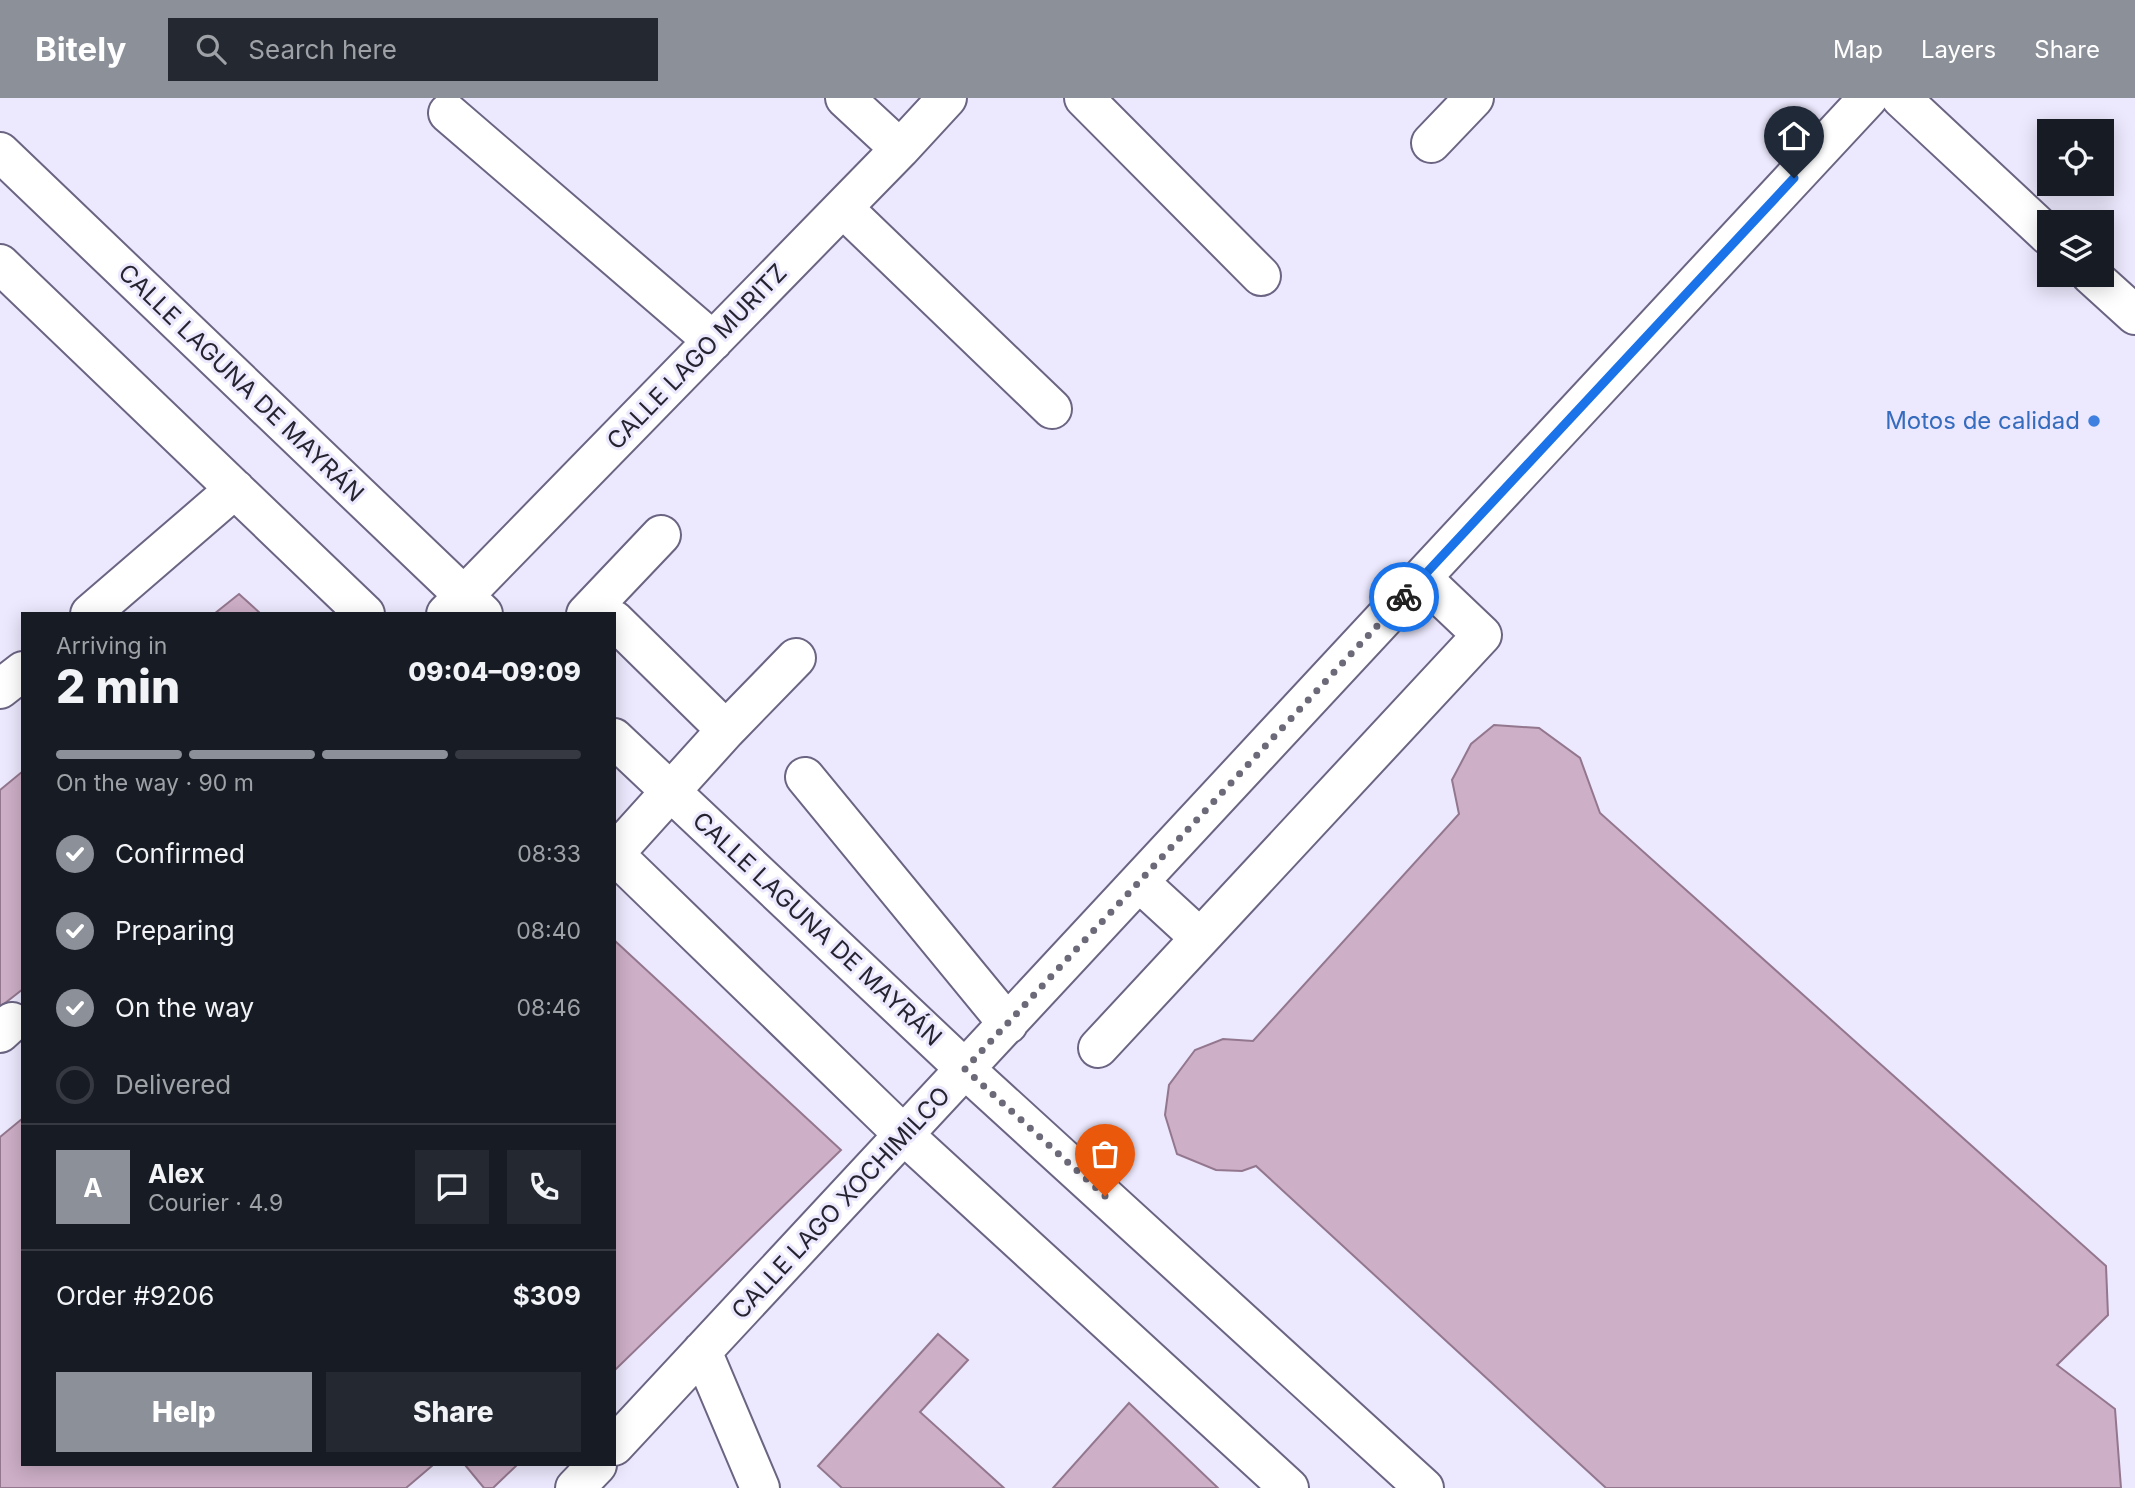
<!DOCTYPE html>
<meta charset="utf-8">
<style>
body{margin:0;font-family:Inter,sans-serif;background:#242831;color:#f1f3f6;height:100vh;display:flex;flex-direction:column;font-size:26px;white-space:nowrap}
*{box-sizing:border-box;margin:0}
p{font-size:23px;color:#9ea1a6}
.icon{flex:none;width:38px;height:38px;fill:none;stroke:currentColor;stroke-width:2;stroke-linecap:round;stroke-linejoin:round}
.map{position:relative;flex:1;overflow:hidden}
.panel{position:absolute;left:21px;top:514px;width:595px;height:854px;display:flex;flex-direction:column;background:#171b24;border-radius:0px;box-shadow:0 4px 18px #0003}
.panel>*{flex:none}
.controls{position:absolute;left:2037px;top:21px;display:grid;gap:14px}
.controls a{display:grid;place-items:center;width:77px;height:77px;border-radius:0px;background:#171b24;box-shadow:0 4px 18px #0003;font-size:35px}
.pin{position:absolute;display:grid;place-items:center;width:60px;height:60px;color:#fff;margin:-72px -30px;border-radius:50% 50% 50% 0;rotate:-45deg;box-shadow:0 0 7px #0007}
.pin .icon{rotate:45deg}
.courier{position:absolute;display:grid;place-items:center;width:70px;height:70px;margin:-35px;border:5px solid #1a73e8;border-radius:50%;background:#fff;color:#222;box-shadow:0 2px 9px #0007}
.overview em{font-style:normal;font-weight:800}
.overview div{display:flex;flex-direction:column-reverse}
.overview{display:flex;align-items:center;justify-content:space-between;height:119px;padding:0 35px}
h1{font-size:46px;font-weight:800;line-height:52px}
.bar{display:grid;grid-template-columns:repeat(4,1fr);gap:10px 7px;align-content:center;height:84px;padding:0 35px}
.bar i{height:9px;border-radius:5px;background:#363941}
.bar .active{background:#8c9099}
.bar p{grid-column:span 4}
.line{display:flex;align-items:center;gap:18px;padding:0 35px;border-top:2px solid #363941}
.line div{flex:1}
.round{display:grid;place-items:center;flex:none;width:74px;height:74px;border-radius:0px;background:#242831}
ol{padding:0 35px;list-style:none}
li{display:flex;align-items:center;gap:21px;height:77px}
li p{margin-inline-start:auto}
li .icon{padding:7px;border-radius:50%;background:#8c9099;color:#fff;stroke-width:4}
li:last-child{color:#9ea1a6}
li i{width:38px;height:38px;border:4px solid #363941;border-radius:50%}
.action{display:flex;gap:14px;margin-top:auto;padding:14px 35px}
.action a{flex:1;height:80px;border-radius:0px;background:#8c9099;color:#fff;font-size:28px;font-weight:800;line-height:80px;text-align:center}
.action a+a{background:#242831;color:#f1f3f6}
header{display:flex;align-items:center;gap:42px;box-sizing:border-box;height:98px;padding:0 35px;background:#8c9099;color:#fff}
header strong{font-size:33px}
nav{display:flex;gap:38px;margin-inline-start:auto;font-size:24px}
.search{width:490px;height:63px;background:#242831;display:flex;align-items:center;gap:18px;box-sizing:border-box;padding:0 24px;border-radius:0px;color:#9ea1a6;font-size:26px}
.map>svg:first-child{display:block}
.building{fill:#cdafc7;stroke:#93778e;stroke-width:2}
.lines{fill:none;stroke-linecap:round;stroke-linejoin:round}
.minor-casing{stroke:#6b6482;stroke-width:42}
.minor{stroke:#fff;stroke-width:38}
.done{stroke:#6c6978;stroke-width:7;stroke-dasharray:0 12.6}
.route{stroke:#1a73e8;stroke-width:9}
.shop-dot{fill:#3f7fe0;stroke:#ece8fd;stroke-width:2.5}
.labels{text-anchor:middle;stroke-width:6;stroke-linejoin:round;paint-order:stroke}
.street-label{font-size:24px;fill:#272431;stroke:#ece8fd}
.shop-label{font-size:24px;fill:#366cbe;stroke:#ece8fd;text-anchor:end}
</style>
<header>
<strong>Bitely</strong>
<div class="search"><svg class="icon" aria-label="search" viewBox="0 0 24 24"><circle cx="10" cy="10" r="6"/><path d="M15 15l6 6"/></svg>Search here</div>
<nav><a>Map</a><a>Layers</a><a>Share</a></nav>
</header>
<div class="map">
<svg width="2135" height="1390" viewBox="0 0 2135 1390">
<rect width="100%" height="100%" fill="#ece8fd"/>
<!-- building -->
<path class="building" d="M239,496L261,516H214Z
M1494,627L1539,630L1580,660L1600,715L2106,1168L2108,1217L2057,1267L2115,1311L2121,1390H1606L1256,1068L1242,1073L1216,1072L1177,1056L1165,1017L1169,987L1195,952L1223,941L1253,943L1459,716L1452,682L1471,646Z
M23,673V891L0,909V692Z
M614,842L841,1052L614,1273Z
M23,1020V1367H433L406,1390H0V1039Z
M938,1236L968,1262L920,1314L1004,1390H842L818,1368Z
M1129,1305L1218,1390H1053Z
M465,1367H517L493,1390H484Z"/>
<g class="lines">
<!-- minor casing -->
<g class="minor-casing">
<path id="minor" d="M845,0L900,51
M1084,0L1261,178
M1901,0L2049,138
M448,15L713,243
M1431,45L1474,0
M0,54L483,516
M843,110L1052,311
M0,166L365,516
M2091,177L2135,217
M90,516L235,391
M446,516L900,51L947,0
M586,516L661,437
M614,522L726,632L614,756
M0,591L23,573
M726,632L796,560
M614,640L965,971L1424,1390
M805,679L1008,926
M614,756L904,1037L1289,1390
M1139,784L1200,840
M0,935L12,924
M1098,950L1482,537L1422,480
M702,1253L760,1390
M614,1348L1868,0
M575,1390L597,1367"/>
</g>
<!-- minor -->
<use href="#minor" class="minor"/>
</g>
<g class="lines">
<!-- done -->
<path class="done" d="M1105,1098L965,971L1404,499"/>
<!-- route -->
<path class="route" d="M1404,499L1794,80"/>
</g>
<!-- markers -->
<circle class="shop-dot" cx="2094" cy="323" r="7"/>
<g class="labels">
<!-- street labels -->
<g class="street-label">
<text transform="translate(697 259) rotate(-46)" y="8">CALLE LAGO MURITZ</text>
<text transform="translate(241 285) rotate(44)" y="8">CALLE LAGUNA DE MAYRÁN</text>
<text transform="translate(817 831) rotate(43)" y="8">CALLE LAGUNA DE MAYRÁN</text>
<text transform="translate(841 1105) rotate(-47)" y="8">CALLE LAGO XOCHIMILCO</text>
</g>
<!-- shop labels -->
<g class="shop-label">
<text x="2080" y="331">Motos de calidad</text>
</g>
</g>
</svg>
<div class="controls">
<a><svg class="icon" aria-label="locate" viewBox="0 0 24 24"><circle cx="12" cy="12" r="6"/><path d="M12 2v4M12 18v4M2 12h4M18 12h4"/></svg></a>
<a><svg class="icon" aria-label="layers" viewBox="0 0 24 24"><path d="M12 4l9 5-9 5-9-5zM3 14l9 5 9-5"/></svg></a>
</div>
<div class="pin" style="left:1105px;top:1098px;background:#ea580c"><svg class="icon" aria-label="bag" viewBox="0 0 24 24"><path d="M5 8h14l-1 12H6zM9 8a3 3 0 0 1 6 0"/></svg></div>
<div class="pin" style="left:1794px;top:80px;background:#1f2937"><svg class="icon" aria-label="home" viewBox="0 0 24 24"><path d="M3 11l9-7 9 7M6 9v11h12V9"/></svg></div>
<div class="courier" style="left:1404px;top:499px"><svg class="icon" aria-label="bike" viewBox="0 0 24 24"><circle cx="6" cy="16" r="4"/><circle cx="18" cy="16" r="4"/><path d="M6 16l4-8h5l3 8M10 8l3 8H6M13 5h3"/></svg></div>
<section class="panel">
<div class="overview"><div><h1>2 min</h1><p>Arriving in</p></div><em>09:04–09:09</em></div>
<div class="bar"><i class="active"></i><i class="active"></i><i class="active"></i><i></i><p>On the way · 90 m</p></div>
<ol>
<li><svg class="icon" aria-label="check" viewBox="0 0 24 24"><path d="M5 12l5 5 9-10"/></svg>Confirmed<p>08:33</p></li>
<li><svg class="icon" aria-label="check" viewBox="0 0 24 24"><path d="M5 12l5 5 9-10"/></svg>Preparing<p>08:40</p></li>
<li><svg class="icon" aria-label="check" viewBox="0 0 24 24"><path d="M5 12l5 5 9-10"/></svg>On the way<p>08:46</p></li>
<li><i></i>Delivered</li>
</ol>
<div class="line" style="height:126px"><b class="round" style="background:#8c9099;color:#fff">A</b><div><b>Alex</b><p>Courier · 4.9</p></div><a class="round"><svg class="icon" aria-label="chat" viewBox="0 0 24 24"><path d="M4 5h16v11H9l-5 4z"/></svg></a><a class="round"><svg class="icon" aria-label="phone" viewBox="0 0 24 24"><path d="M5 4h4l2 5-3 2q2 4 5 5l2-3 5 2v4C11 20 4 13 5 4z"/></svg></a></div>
<div class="line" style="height:91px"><div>Order #9206</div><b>$309</b></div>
<div class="action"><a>Help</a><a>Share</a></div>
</section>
</div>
